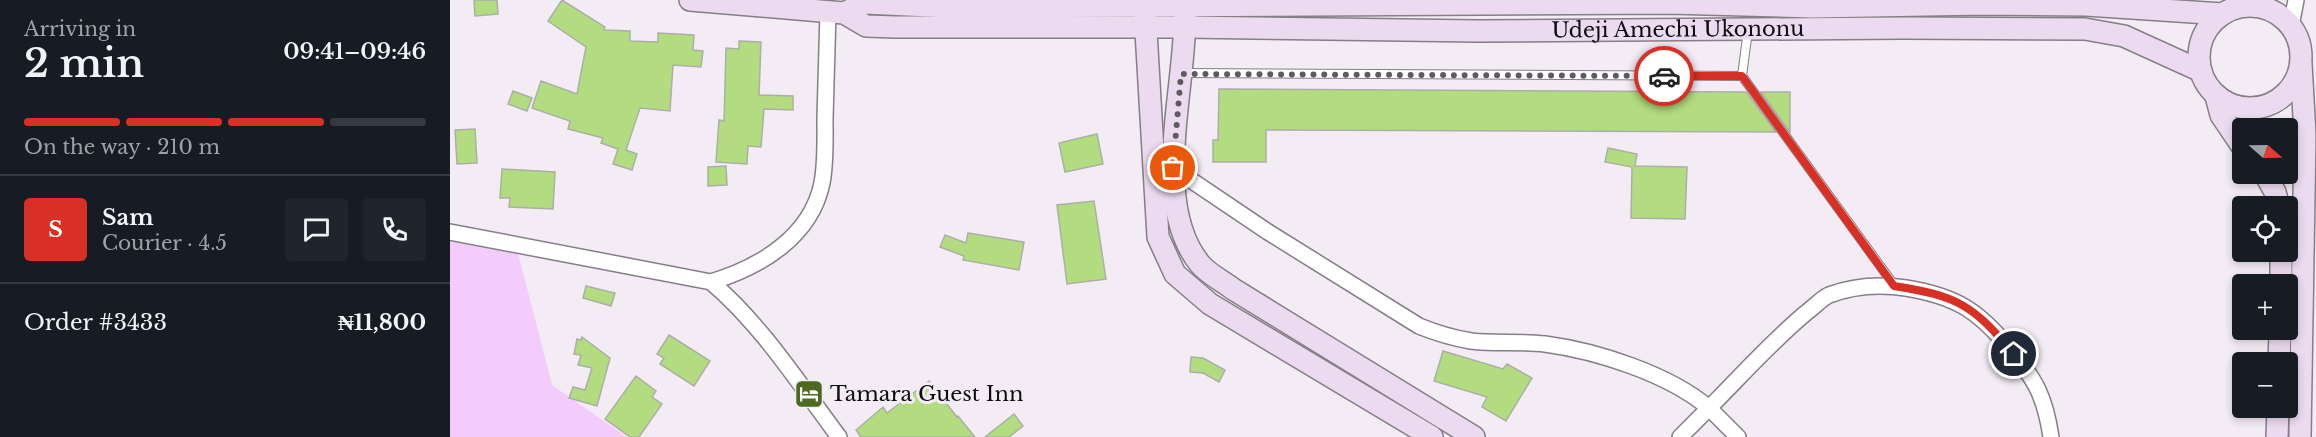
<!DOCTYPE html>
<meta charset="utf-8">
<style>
body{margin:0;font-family:"Libre Baskerville",serif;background:#20242c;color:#f1f3f6;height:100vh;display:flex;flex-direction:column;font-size:22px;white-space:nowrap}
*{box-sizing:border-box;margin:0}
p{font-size:20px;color:#9ea1a6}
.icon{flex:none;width:33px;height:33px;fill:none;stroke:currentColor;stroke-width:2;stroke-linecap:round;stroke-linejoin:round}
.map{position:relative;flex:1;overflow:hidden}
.sheet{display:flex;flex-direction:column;background:#171b24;width:450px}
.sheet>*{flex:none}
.needle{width:39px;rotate:110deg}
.controls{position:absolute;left:1782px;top:118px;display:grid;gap:12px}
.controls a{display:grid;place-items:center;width:66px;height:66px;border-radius:6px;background:#171b24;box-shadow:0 3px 9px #0003;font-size:30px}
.pin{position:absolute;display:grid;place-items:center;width:51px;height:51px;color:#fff;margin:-26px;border:3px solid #fff;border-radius:50%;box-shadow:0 2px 6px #0007}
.courier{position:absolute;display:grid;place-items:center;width:60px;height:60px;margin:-30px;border:4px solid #d93025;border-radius:50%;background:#fff;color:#222;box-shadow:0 2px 8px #0007}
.overview em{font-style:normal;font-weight:600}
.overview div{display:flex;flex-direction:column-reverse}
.overview{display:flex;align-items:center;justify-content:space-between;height:102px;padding:0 24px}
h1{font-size:39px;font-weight:600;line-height:45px}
.bar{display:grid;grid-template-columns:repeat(4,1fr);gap:9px 6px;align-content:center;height:72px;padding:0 24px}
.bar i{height:8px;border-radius:4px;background:#363941}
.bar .active{background:#d93025}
.bar p{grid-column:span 4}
.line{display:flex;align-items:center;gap:15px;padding:0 24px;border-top:2px solid #363941}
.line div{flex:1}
.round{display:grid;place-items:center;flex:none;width:63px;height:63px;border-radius:6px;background:#20242c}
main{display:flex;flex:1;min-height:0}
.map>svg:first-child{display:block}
.green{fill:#f4ccfc}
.building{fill:#b3dc80;stroke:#abafa6;stroke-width:1.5}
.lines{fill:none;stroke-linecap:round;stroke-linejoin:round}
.service-casing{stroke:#857e86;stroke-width:10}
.minor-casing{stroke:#857e86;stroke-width:18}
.secondary-casing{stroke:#857e86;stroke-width:24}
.service{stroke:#fff;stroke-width:8}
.minor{stroke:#fff;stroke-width:15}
.secondary{stroke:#ecdbf0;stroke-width:21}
.done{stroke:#5e5a60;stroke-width:6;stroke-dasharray:0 10.8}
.route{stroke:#d93025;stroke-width:8}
.labels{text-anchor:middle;stroke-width:6;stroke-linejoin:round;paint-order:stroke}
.street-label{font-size:21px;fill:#0e0c0f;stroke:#f4ecf5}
.poi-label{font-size:21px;fill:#0e0c0f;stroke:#f4ecf5;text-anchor:start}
</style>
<main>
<section class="sheet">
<div class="overview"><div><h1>2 min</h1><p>Arriving in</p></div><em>09:41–09:46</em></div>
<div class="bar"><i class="active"></i><i class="active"></i><i class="active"></i><i></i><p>On the way · 210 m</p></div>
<div class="line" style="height:108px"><b class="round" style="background:#d93025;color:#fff">S</b><div><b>Sam</b><p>Courier · 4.5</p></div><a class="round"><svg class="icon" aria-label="chat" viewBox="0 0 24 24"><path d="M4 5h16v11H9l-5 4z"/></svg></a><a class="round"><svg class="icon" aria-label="phone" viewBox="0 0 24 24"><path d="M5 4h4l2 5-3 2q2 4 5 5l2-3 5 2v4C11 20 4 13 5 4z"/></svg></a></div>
<div class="line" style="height:78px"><div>Order #3433</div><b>₦11,800</b></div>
</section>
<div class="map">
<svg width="1866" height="437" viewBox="0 0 1866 437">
<rect width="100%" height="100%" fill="#f4ecf5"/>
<!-- green -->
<path class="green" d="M0,233L66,245L102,385L177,437H0Z"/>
<!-- building -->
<path class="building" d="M24,0H47L48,14L25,16Z
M112,0L155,27L154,30L180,31V41L208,42V33L244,35L243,50L253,51L251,67L223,65L220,111L190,108L176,150L187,154L182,170L163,164L168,149L151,143L153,138L118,129L120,121L82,108L91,81L127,94L136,47L98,21Z
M289,41L311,42L309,95L343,96V110L314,109L311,147L298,146L297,164L266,162L269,120L274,121L276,48L289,49Z
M769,89L1296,92L1326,132L816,130V162H763V140H768Z
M63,91L82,98L77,111L58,104Z
M1311,92H1340V132Z
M25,129L27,163L7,164L5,130Z
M647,134L653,164L615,172L609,143Z
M1158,148L1187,154L1185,166L1237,167L1235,219L1181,218L1182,167L1155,162Z
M276,166L277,185L258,186V167Z
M52,169L105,172L103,209L59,207L60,198H50Z
M644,201L656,279L617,284L607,205Z
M518,233L574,242L569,270L513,260L514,256L490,247L495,235L516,243Z
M136,286L165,293L161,306L133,298Z
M219,335L260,361L244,386L210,364L214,358L207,354Z
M132,337L160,358L147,406L119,398L123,387L135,390L142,368L128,365L131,355L124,354L127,339L131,340Z
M993,351L1053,369L1057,364L1082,378L1056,421L1032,407L1037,397L984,381Z
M741,357L753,358L775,370L769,382L753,373L740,372Z
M186,376L206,391L202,397L212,404L189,437H180L155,419Z
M479,381L507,417L508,416L525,437H411L406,430L433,407L437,413Z
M564,414L573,426L559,437H535Z"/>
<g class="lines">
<!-- service casing -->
<g class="service-casing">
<path id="service" d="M732,73L1292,76L1444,285
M1292,76L1298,30"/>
</g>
<!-- minor casing -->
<g class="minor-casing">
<path id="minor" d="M1841,26L1846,0
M723,168L818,232L969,326C986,333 1003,338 1021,341C1045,344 1070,341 1095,344C1147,351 1219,374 1259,408L1230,437
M0,232L261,282C311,324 350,385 389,437
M261,282C310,267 361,237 372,183C376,162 375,139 375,118C376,83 377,47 378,12
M1288,437L1259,408C1291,376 1322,341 1357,312C1364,307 1371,299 1379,295C1403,286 1430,284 1456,288C1505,296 1528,310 1559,348C1585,379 1595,396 1601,437"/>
</g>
<!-- secondary casing -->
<g class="secondary-casing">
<g id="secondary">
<path id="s1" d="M240,0L394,13L416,26L445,27H735L1028,31L1454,28L1635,29L1674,36L1751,71"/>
<circle cx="1800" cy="57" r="51"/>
<path d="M394,13L415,3L501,7L1220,3L1362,7L1534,4L1636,5L1773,14"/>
<path d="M735,13C736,87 700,203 750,264C758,274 773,281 783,289L1024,437"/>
<path d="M695,14L708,237L725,274L760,304L982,437"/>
<path d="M1766,96L1771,115L1792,146"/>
<path d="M1815,174L1825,192L1829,207"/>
<path d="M1831,285V252"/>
<path d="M1829,363L1830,330"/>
<path d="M1827,437L1828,408"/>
<path d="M1850,437L1855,135L1851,64"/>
</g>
</g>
<!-- service -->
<use href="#service" class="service"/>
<!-- minor -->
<use href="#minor" class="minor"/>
<!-- secondary -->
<use href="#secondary" class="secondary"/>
</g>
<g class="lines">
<!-- done -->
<path class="done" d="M723,168L731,74L1214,76"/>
<!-- route -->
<path class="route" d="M1214,76H1292L1444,286C1508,296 1523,305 1564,354"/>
</g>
<!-- icons -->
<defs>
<g id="hotel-square" transform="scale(1.5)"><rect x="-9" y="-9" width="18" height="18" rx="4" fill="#4c6a1e" stroke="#f4ecf5"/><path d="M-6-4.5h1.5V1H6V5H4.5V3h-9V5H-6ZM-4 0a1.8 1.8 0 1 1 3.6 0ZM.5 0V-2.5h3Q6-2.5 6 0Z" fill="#fff"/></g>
</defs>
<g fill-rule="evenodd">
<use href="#hotel-square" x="359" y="394"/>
</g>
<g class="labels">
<!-- street labels -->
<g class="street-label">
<text dy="7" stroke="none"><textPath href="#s1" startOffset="992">Udeji Amechi Ukononu</textPath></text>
</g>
<!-- poi labels -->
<g class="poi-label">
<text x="380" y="401">Tamara Guest Inn</text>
</g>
</g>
</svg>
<div class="controls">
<a><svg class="needle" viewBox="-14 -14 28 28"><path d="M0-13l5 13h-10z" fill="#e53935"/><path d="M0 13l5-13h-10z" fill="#9ea1a6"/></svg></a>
<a><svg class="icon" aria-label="locate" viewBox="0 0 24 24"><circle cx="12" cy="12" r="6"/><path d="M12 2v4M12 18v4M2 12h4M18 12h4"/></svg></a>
<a>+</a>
<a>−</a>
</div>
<div class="pin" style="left:723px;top:168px;background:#ea580c"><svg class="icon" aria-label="bag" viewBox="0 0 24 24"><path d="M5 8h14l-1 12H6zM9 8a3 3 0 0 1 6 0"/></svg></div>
<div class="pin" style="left:1564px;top:354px;background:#1f2937"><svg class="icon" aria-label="home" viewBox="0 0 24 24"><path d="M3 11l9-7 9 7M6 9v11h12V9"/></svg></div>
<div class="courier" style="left:1214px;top:76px"><svg class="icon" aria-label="car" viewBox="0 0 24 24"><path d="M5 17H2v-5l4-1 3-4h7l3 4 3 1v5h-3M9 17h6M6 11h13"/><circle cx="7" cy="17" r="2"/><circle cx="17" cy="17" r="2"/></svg></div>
</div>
</main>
